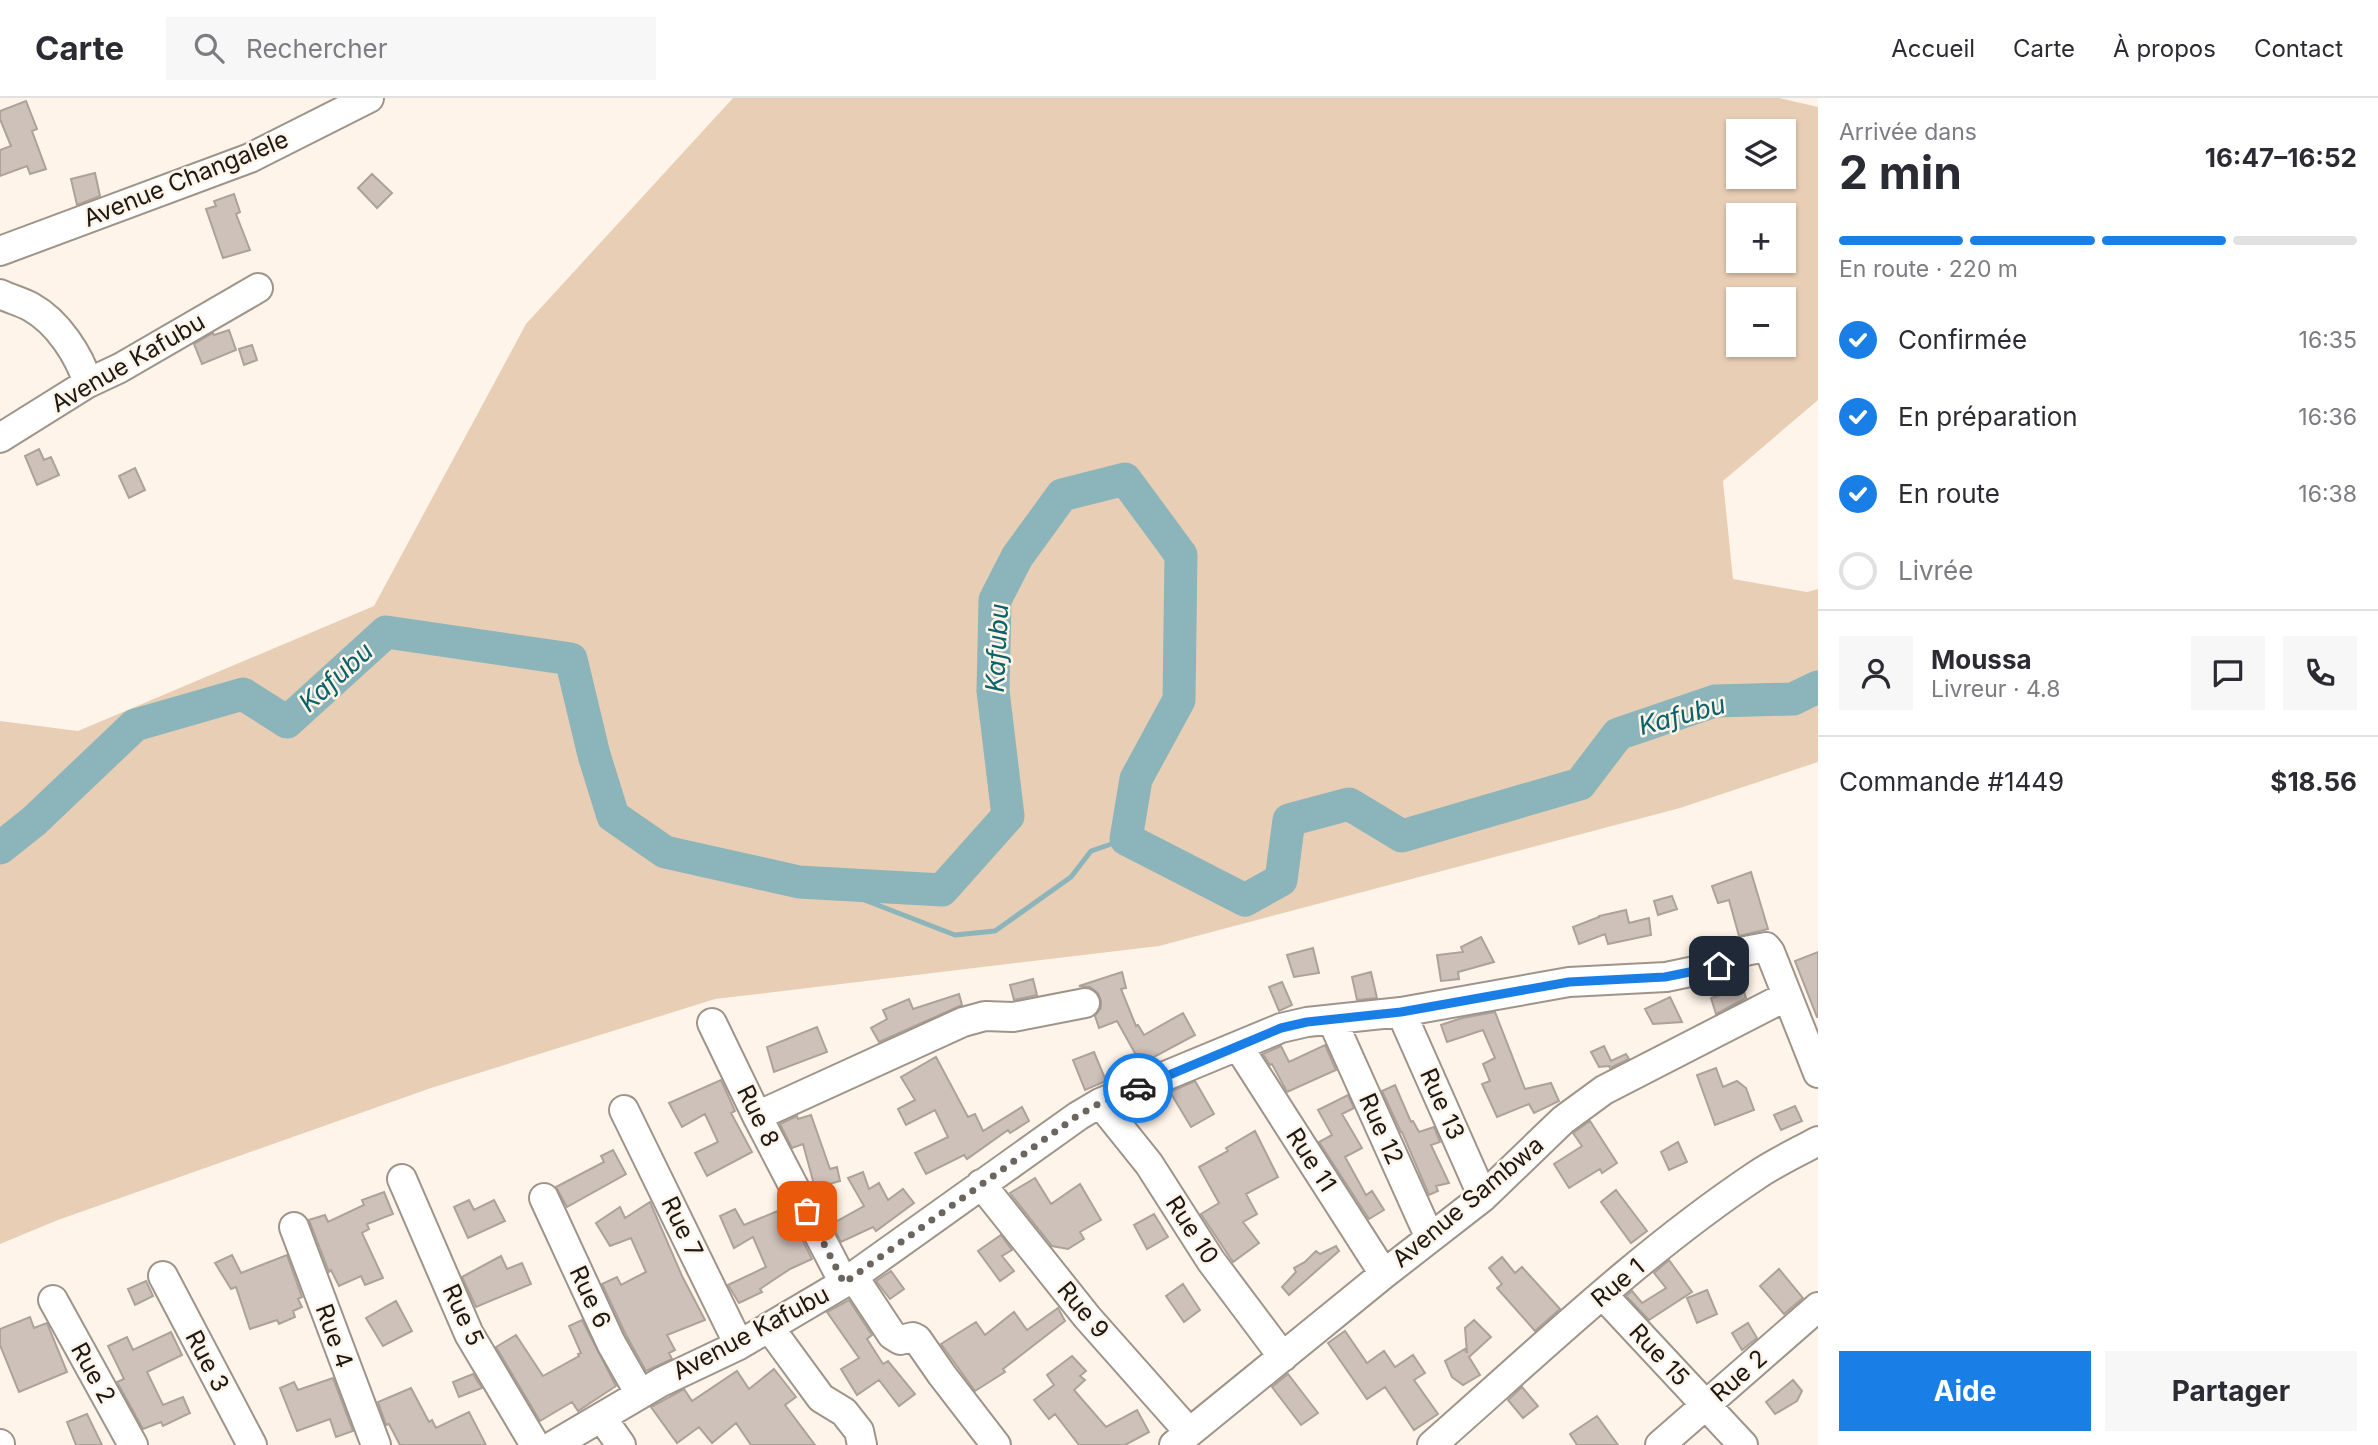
<!DOCTYPE html>
<html lang="fr">
<meta charset="utf-8">
<style>
body{margin:0;font-family:Inter,sans-serif;background:#f7f7f7;color:#2b2b33;height:100vh;display:flex;flex-direction:column;font-size:26px;white-space:nowrap}
*{box-sizing:border-box;margin:0}
p{font-size:23px;color:#7c7c81}
.icon{flex:none;width:38px;height:38px;fill:none;stroke:currentColor;stroke-width:2;stroke-linecap:round;stroke-linejoin:round}
.map{position:relative;flex:1;overflow:hidden}
.panel{display:flex;flex-direction:column;background:#fff;width:560px}
.panel>*{flex:none}
.tools{position:absolute;left:1726px;top:21px;display:grid;gap:14px}
.tools a{display:grid;place-items:center;width:70px;height:70px;border-radius:0px;background:#fff;box-shadow:0 2px 5px #0004;font-size:35px}
.pin{position:absolute;display:grid;place-items:center;width:60px;height:60px;color:#fff;margin:-30px;border-radius:14px;box-shadow:0 4px 10px #0006}
.courier{position:absolute;display:grid;place-items:center;width:70px;height:70px;margin:-35px;border:5px solid #1a7ee7;border-radius:50%;background:#fff;color:#222;box-shadow:0 2px 9px #0007}
.summary em{font-style:normal;font-weight:700}
.summary div{display:flex;flex-direction:column-reverse}
.summary{display:flex;align-items:center;justify-content:space-between;height:119px;padding:0 21px}
h1{font-size:46px;font-weight:700;line-height:52px}
.bar{display:grid;grid-template-columns:repeat(4,1fr);gap:10px 7px;align-content:center;height:84px;padding:0 21px}
.bar i{height:9px;border-radius:5px;background:#e1e1e2}
.bar .current{background:#1a7ee7}
.bar p{grid-column:span 4}
.line{display:flex;align-items:center;gap:18px;padding:0 21px;border-top:2px solid #e1e1e2}
.line div{flex:1}
.round{display:grid;place-items:center;flex:none;width:74px;height:74px;border-radius:0px;background:#f7f7f7}
ol{padding:0 21px;list-style:none}
li{display:flex;align-items:center;gap:21px;height:77px}
li p{margin-inline-start:auto}
li .icon{padding:7px;border-radius:50%;background:#1a7ee7;color:#fff;stroke-width:4}
li:last-child{color:#7c7c81}
li i{width:38px;height:38px;border:4px solid #e1e1e2;border-radius:50%}
.action{display:flex;gap:14px;margin-top:auto;padding:14px 21px}
.action a{flex:1;height:80px;border-radius:0px;background:#1a7ee7;color:#fff;font-size:28px;font-weight:700;line-height:80px;text-align:center}
.action a+a{background:#f7f7f7;color:#2b2b33}
header{display:flex;align-items:center;gap:42px;box-sizing:border-box;height:98px;padding:0 35px;background:#fff;border-bottom:2px solid #e1e1e2}
header strong{font-size:33px}
nav{display:flex;gap:38px;margin-inline-start:auto;font-size:24px}
.search{width:490px;height:63px;background:#f7f7f7;display:flex;align-items:center;gap:18px;box-sizing:border-box;padding:0 24px;border-radius:0px;color:#7c7c81;font-size:26px}
main{display:flex;flex:1;min-height:0}
.map>svg:first-child{display:block}
.green{fill:#e8ceb4;fill-rule:evenodd}
.lines{fill:none;stroke-linecap:round;stroke-linejoin:round}
.stream{stroke:#8bb5ba;stroke-width:5}
.river{stroke:#8bb5ba;stroke-width:33}
.building{fill:#cec1b9;stroke:#ada299;stroke-width:2}
.minor-casing{stroke:#9e948a;stroke-width:32}
.minor{stroke:#fff;stroke-width:28}
.done{stroke:#6b655f;stroke-width:7;stroke-dasharray:0 12.6}
.route{stroke:#1a7ee7;stroke-width:9}
.labels{text-anchor:middle;stroke-width:5;stroke-linejoin:round;paint-order:stroke}
.street-label{font-size:24px;fill:#1c1814;stroke:#fff4e9}
.water-label{font-size:26px;font-style:italic;fill:#086269;stroke:#fff4e9}
</style>
<header>
<strong>Carte</strong>
<div class="search"><svg class="icon" aria-label="search" viewBox="0 0 24 24"><circle cx="10" cy="10" r="6"/><path d="M15 15l6 6"/></svg>Rechercher</div>
<nav><a>Accueil</a><a>Carte</a><a>À propos</a><a>Contact</a></nav>
</header>
<main>
<div class="map">
<svg width="1818" height="1347" viewBox="0 0 1818 1347">
<rect width="100%" height="100%" fill="#fff4e9"/>
<!-- green -->
<path class="green" d="M733,0H1779L1818,9V302L1723,383L1733,481L1807,494L1818,491V664L1680,710L1159,848L715,901L431,990L58,1122L0,1146V623L78,633L374,508L526,226ZM1738,33H1783V79H1738ZM1738,117H1783V163H1738ZM1738,201H1783V247H1738Z"/>
<g class="lines">
<!-- stream -->
<path class="stream" d="M818,784L955,837L995,833L1071,779L1091,753L1126,741"/>
<!-- river -->
<path class="river" d="M0,750L34,723L135,627L243,596L287,624L386,534L571,561L594,657L613,718L665,754L799,784L942,792L1008,718L993,593L995,502L1017,459L1062,397L1125,381L1181,457L1179,602L1136,681L1126,741L1245,802L1281,782L1289,722L1349,706L1402,738L1580,686L1618,636L1715,603L1793,601L1818,589"/>
</g>
<!-- building -->
<path class="building" d="M26,3L37,31L32,33L46,71L30,76L27,68L0,78V52L11,48L0,21V13Z
M95,75L100,98L77,107L71,81Z
M372,76L392,95L377,110L358,90Z
M234,96L240,114L236,116L250,152L223,160L206,111L216,108L214,103Z
M229,232L236,252L202,266L194,246L213,235L214,237Z
M252,247L257,262L244,267L239,251Z
M39,351L44,362L51,359L59,377L37,387L25,358Z
M135,370L145,392L129,400L119,378Z
M1751,774L1768,831L1739,838L1729,802L1718,805L1712,788Z
M1672,798L1677,811L1658,817L1654,803Z
M1626,812L1629,825L1649,820L1651,837L1608,846L1605,836L1579,846L1573,829L1599,819V818Z
M1481,839L1494,864L1458,874L1459,881L1441,883L1437,857L1463,854L1461,849Z
M1313,850L1319,875L1294,879L1287,857Z
M1818,854V919H1817L1795,863Z
M1122,874L1126,890L1121,891L1136,928L1138,927L1144,937L1183,915L1195,937L1141,966L1117,923L1099,930L1095,918L1101,910V903L1098,895L1090,889L1079,888Z
M1371,874L1377,900L1357,902L1352,879Z
M1033,881L1037,897L1014,902L1010,887Z
M1282,884L1292,907L1279,913L1269,889Z
M1743,890L1746,900L1716,916L1711,900Z
M959,896L962,907L879,944L871,930L887,921L883,912L909,901L913,911Z
M1670,899L1682,924L1653,926L1645,911Z
M1495,914L1525,991L1551,985L1559,1003L1534,1015L1529,1006L1497,1019L1482,986L1490,983L1483,966L1495,960L1483,932L1447,944L1441,927L1462,920Z
M817,929L827,954L774,974L767,949Z
M1325,947L1336,972L1287,994L1272,966L1270,967L1263,956L1281,948L1289,964Z
M1604,948L1611,963L1626,956L1629,961L1610,970L1609,968L1599,969L1591,954Z
M1094,954L1106,983L1085,992L1073,962Z
M936,959L968,1019L975,1016L983,1033L1022,1009L1029,1023L1010,1035L1008,1032L967,1061L964,1057L926,1076L915,1055L948,1039L935,1012L906,1027L898,1011L915,1002L901,979Z
M1716,970L1723,989L1737,983L1746,990L1754,1012L1715,1027L1697,977Z
M721,982L735,1013L731,1015L752,1054L707,1078L695,1055L718,1044L705,1016L682,1029L669,1005Z
M1195,983L1214,1016L1191,1029L1170,994Z
M1395,987L1411,1024L1413,1023L1419,1034L1434,1029L1440,1044L1431,1047L1449,1085L1436,1088L1438,1093L1429,1097L1402,1034H1401L1382,993Z
M1348,997L1354,1010L1342,1016L1362,1050L1345,1059L1366,1097L1372,1093L1384,1112L1369,1121L1319,1044L1332,1037L1318,1012Z
M1795,1008L1802,1023L1781,1032L1774,1017Z
M811,1017L830,1071L837,1069L840,1083L815,1090L803,1046L792,1050L780,1026L797,1018L798,1021Z
M1590,1023L1617,1065L1602,1075L1600,1071L1569,1090L1554,1066L1582,1048L1573,1035Z
M1255,1033L1278,1079L1246,1096L1257,1116L1243,1124L1259,1145L1233,1164L1201,1116L1219,1105L1199,1069L1228,1053L1226,1050Z
M1678,1044L1687,1064L1669,1072L1661,1054Z
M613,1052L626,1076L567,1109L556,1089L604,1064L601,1058Z
M863,1074L869,1091L879,1085L888,1102L903,1091L914,1105L876,1133L873,1129L841,1144L832,1126L864,1108L848,1080Z
M1035,1080L1051,1106L1080,1086L1101,1122L1080,1134L1084,1141L1068,1151L1052,1148L1010,1095Z
M1616,1092L1647,1133L1631,1145L1601,1104Z
M384,1094L393,1116L367,1126L369,1131L362,1135L383,1180L365,1187L361,1178L339,1188L331,1172L329,1174L309,1122L325,1117L328,1124L364,1107L362,1102Z
M469,1102L474,1112L494,1102L505,1123L468,1140L454,1109Z
M650,1104L682,1178L705,1222L667,1237L675,1252L669,1255L672,1261L646,1273L626,1237L602,1186L617,1179L621,1187L646,1174L631,1140L610,1148L596,1125L620,1109L625,1120Z
M735,1111L744,1127L780,1112L782,1116L788,1113L812,1161L790,1171L760,1191L762,1194L739,1205L728,1187L766,1169L753,1139L734,1150L720,1118Z
M1154,1116L1168,1139L1147,1151L1134,1127Z
M1001,1137L1012,1152L1002,1158L1014,1173L1000,1183L978,1153Z
M1336,1148L1339,1153L1289,1197L1282,1189L1296,1174L1294,1170L1305,1164L1316,1153L1320,1156Z
M232,1157L241,1175L287,1157L302,1199L298,1201L302,1209L293,1213L295,1219L279,1226L277,1222L250,1231L236,1189L231,1191L215,1165Z
M501,1158L507,1171L522,1165L531,1186L476,1209L462,1179Z
M1502,1159L1515,1175L1522,1169L1560,1211L1535,1233L1497,1190L1502,1186L1489,1170Z
M1669,1162L1692,1194L1649,1222L1626,1198L1632,1193L1642,1205L1666,1190L1654,1175Z
M1779,1171L1803,1200L1784,1216L1760,1188Z
M891,1173L904,1191L890,1201L876,1183Z
M146,1183L153,1198L135,1207L128,1191Z
M1183,1186L1200,1212L1184,1224L1166,1198Z
M1707,1192L1717,1216L1697,1225L1687,1200Z
M849,1202L872,1237L867,1241L883,1266L888,1263L915,1296L899,1308L879,1282L857,1297L841,1271L859,1260L827,1214Z
M396,1203L412,1233L383,1248L366,1220Z
M1058,1210L1065,1223L1003,1271L1005,1274L975,1293L941,1246L976,1224L985,1237L1014,1214L1027,1232Z
M30,1219L34,1230L47,1225L67,1274L19,1294L0,1247V1231Z
M582,1222L616,1288L578,1313L572,1304L540,1323L496,1249L516,1237L543,1278L579,1258L578,1256L581,1255L569,1228Z
M1474,1222L1491,1239L1469,1259L1480,1277L1463,1287L1452,1279L1445,1263L1465,1251L1467,1255L1465,1230Z
M1748,1225L1757,1240L1742,1252L1732,1235Z
M1345,1233L1367,1265L1384,1253L1395,1269L1413,1257L1425,1275L1414,1282L1438,1316L1414,1332L1385,1289L1367,1301L1328,1245Z
M171,1234L182,1257L147,1274L163,1307L183,1299L190,1315L163,1328L161,1324L143,1331L117,1284L124,1281L108,1248L127,1239L133,1252Z
M1072,1258L1086,1273L1080,1278L1085,1282L1074,1292L1106,1329L1137,1312L1149,1334L1125,1347H1079L1055,1316L1049,1321L1034,1302L1054,1287L1047,1277Z
M774,1271L796,1299L785,1307L815,1347H751L736,1325L712,1345L699,1329L677,1345L651,1309L684,1291L692,1303L737,1273L749,1291Z
M473,1276L482,1290L459,1299L453,1284Z
M1288,1276L1318,1315L1301,1327L1272,1289Z
M333,1280L353,1333L336,1339L330,1321L297,1333L280,1290L294,1284L298,1292Z
M1793,1282L1802,1293L1797,1303L1775,1316L1766,1304Z
M1522,1289L1538,1308L1523,1320L1508,1302Z
M411,1290L429,1324L432,1322L436,1330L469,1314L486,1347H400L389,1326L386,1327L378,1304Z
M87,1316L102,1347H76L67,1324Z
M1597,1318L1618,1347H1577L1570,1336Z"/>
<g class="lines">
<!-- minor casing -->
<g class="minor-casing">
<path id="minor" d="M0,153L250,60L369,0
M0,196C10,201 22,204 31,209C58,224 79,257 88,285
M0,340L88,285L120,270L258,190
M1401,914L1483,1099
M1332,922L1430,1140
M712,925L757,1018L844,1185
M1238,948L1384,1176
M1100,1005L1149,1066L1211,1163L1283,1259
M624,1012L739,1247
M757,1018L963,924L985,918L1013,919L1085,905
M402,1081L469,1236L535,1347
M981,1086L1087,1219L1189,1334
M544,1100L611,1245L640,1296
M294,1129L376,1347
M163,1178L252,1347
M853,1178L892,1237L900,1242L913,1239L917,1241L942,1277L996,1347
M1603,1197L1743,1347
M53,1202L133,1347
M769,1229L821,1300L844,1314L859,1333L862,1347
M602,1320L621,1347
M0,1346V1347
M554,1347L661,1284L739,1247L844,1185L1078,1018L1100,1005L1281,930L1307,924L1401,914L1569,884L1666,879L1719,868L1745,853L1766,849L1770,854L1818,975
M1174,1347L1384,1176L1483,1099L1563,1022L1604,992L1787,898
M1432,1347C1537,1255 1640,1155 1757,1077C1776,1064 1798,1054 1818,1043
M1660,1347L1818,1209"/>
</g>
<!-- minor -->
<use href="#minor" class="minor"/>
</g>
<g class="lines">
<!-- done -->
<path class="done" d="M807,1113L844,1185L1077,1018L1100,1005L1138,990"/>
<!-- route -->
<path class="route" d="M1138,990L1281,930L1307,924L1401,914L1569,884L1665,879L1719,868"/>
</g>
<g class="labels">
<!-- street labels -->
<g class="street-label">
<text transform="translate(186 81) rotate(-22)" y="8">Avenue Changalele</text>
<text transform="translate(128 265) rotate(-30)" y="8">Avenue Kafubu</text>
<text transform="translate(1442 1006) rotate(66)" y="8">Rue 13</text>
<text transform="translate(758 1018) rotate(64)" y="8">Rue 8</text>
<text transform="translate(1381 1031) rotate(66)" y="8">Rue 12</text>
<text transform="translate(1311 1062) rotate(57)" y="8">Rue 11</text>
<text transform="translate(1468 1104) rotate(-40)" y="8">Avenue Sambwa</text>
<text transform="translate(682 1129) rotate(64)" y="8">Rue 7</text>
<text transform="translate(1192 1132) rotate(57)" y="8">Rue 10</text>
<text transform="translate(1618 1185) rotate(-40)" y="8">Rue 1</text>
<text transform="translate(590 1199) rotate(65)" y="8">Rue 6</text>
<text transform="translate(1083 1212) rotate(50)" y="8">Rue 9</text>
<text transform="translate(463 1217) rotate(65)" y="8">Rue 5</text>
<text transform="translate(751 1235) rotate(-28)" y="8">Avenue Kafubu</text>
<text transform="translate(334 1238) rotate(70)" y="8">Rue 4</text>
<text transform="translate(1659 1257) rotate(47)" y="8">Rue 15</text>
<text transform="translate(207 1263) rotate(62)" y="8">Rue 3</text>
<text transform="translate(93 1275) rotate(61)" y="8">Rue 2</text>
<text transform="translate(1739 1278) rotate(-41)" y="8">Rue 2</text>
</g>
<!-- water labels -->
<g class="water-label">
<text transform="translate(997 550) rotate(-87)" y="9">Kafubu</text>
<text transform="translate(336 579) rotate(-42)" y="9">Kafubu</text>
<text transform="translate(1682 617) rotate(-15)" y="9">Kafubu</text>
</g>
</g>
</svg>
<div class="tools">
<a><svg class="icon" aria-label="layers" viewBox="0 0 24 24"><path d="M12 4l9 5-9 5-9-5zM3 14l9 5 9-5"/></svg></a>
<a>+</a>
<a>−</a>
</div>
<div class="pin" style="left:807px;top:1113px;background:#ea580c"><svg class="icon" aria-label="bag" viewBox="0 0 24 24"><path d="M5 8h14l-1 12H6zM9 8a3 3 0 0 1 6 0"/></svg></div>
<div class="pin" style="left:1719px;top:868px;background:#1f2937"><svg class="icon" aria-label="home" viewBox="0 0 24 24"><path d="M3 11l9-7 9 7M6 9v11h12V9"/></svg></div>
<div class="courier" style="left:1138px;top:990px"><svg class="icon" aria-label="car" viewBox="0 0 24 24"><path d="M5 17H2v-5l4-1 3-4h7l3 4 3 1v5h-3M9 17h6M6 11h13"/><circle cx="7" cy="17" r="2"/><circle cx="17" cy="17" r="2"/></svg></div>
</div>
<section class="panel">
<div class="summary"><div><h1>2 min</h1><p>Arrivée dans</p></div><em>16:47–16:52</em></div>
<div class="bar"><i class="current"></i><i class="current"></i><i class="current"></i><i></i><p>En route · 220 m</p></div>
<ol>
<li><svg class="icon" aria-label="check" viewBox="0 0 24 24"><path d="M5 12l5 5 9-10"/></svg>Confirmée<p>16:35</p></li>
<li><svg class="icon" aria-label="check" viewBox="0 0 24 24"><path d="M5 12l5 5 9-10"/></svg>En préparation<p>16:36</p></li>
<li><svg class="icon" aria-label="check" viewBox="0 0 24 24"><path d="M5 12l5 5 9-10"/></svg>En route<p>16:38</p></li>
<li><i></i>Livrée</li>
</ol>
<div class="line" style="height:126px"><a class="round"><svg class="icon" aria-label="person" viewBox="0 0 24 24"><circle cx="12" cy="8" r="4"/><path d="M4 21q1-7 8-7t8 7"/></svg></a><div><b>Moussa</b><p>Livreur · 4.8</p></div><a class="round"><svg class="icon" aria-label="chat" viewBox="0 0 24 24"><path d="M4 5h16v11H9l-5 4z"/></svg></a><a class="round"><svg class="icon" aria-label="phone" viewBox="0 0 24 24"><path d="M5 4h4l2 5-3 2q2 4 5 5l2-3 5 2v4C11 20 4 13 5 4z"/></svg></a></div>
<div class="line" style="height:91px"><div>Commande #1449</div><b>$18.56</b></div>
<div class="action"><a>Aide</a><a>Partager</a></div>
</section>
</main>
